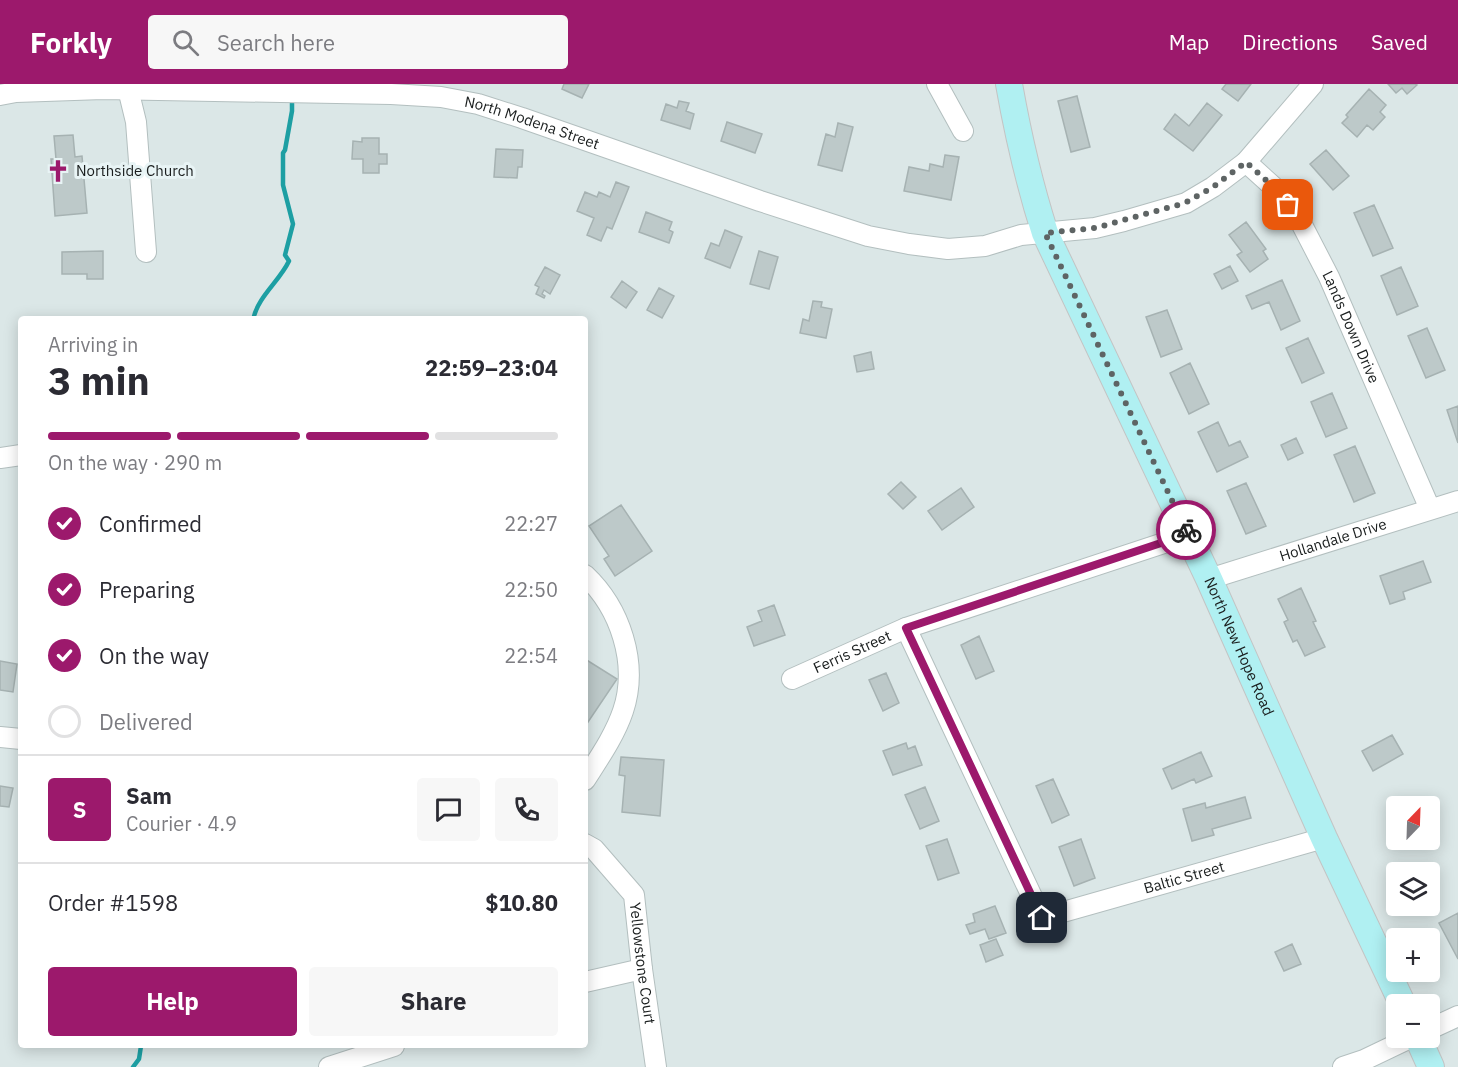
<!DOCTYPE html>
<meta charset="utf-8">
<style>
body{margin:0;font-family:"IBM Plex Sans",sans-serif;background:#f7f7f7;color:#2b2b33;height:100vh;display:flex;flex-direction:column;font-size:22px;white-space:nowrap}
*{box-sizing:border-box;margin:0}
p{font-size:20px;color:#7c7c81}
.icon{flex:none;width:33px;height:33px;fill:none;stroke:currentColor;stroke-width:2;stroke-linecap:round;stroke-linejoin:round}
.map{position:relative;flex:1;overflow:hidden}
.side{position:absolute;left:18px;top:232px;width:570px;height:732px;display:flex;flex-direction:column;background:#fff;border-radius:6px;box-shadow:0 3px 15px #0003}
.side>*{flex:none}
.needle{width:39px;rotate:23deg}
.fabs{position:absolute;left:1386px;top:712px;display:grid;gap:12px}
.fabs a{display:grid;place-items:center;width:54px;height:54px;border-radius:6px;background:#fff;box-shadow:0 3px 15px #0003;font-size:30px}
.pin{position:absolute;display:grid;place-items:center;width:51px;height:51px;color:#fff;margin:-26px;border-radius:12px;box-shadow:0 3px 9px #0006}
.courier{position:absolute;display:grid;place-items:center;width:60px;height:60px;margin:-30px;border:4px solid #9c196c;border-radius:50%;background:#fff;color:#222;box-shadow:0 2px 8px #0007}
.head em{font-style:normal;font-weight:800}
.head div{display:flex;flex-direction:column-reverse}
.head{display:flex;align-items:center;justify-content:space-between;height:102px;padding:0 30px}
h1{font-size:39px;font-weight:800;line-height:45px}
.bar{display:grid;grid-template-columns:repeat(4,1fr);gap:9px 6px;align-content:center;height:72px;padding:0 30px}
.bar i{height:8px;border-radius:4px;background:#e1e1e2}
.bar .current{background:#9c196c}
.bar p{grid-column:span 4}
.line{display:flex;align-items:center;gap:15px;padding:0 30px;border-top:2px solid #e1e1e2}
.line div{flex:1}
.round{display:grid;place-items:center;flex:none;width:63px;height:63px;border-radius:6px;background:#f7f7f7}
ol{padding:0 30px;list-style:none}
li{display:flex;align-items:center;gap:18px;height:66px}
li p{margin-inline-start:auto}
li .icon{padding:6px;border-radius:50%;background:#9c196c;color:#fff;stroke-width:4}
li:last-child{color:#7c7c81}
li i{width:33px;height:33px;border:3px solid #e1e1e2;border-radius:50%}
.button{display:flex;gap:12px;margin-top:auto;padding:12px 30px}
.button a{flex:1;height:69px;border-radius:6px;background:#9c196c;color:#fff;font-size:24px;font-weight:800;line-height:69px;text-align:center}
.button a+a{background:#f7f7f7;color:#2b2b33}
header{display:flex;align-items:center;gap:36px;box-sizing:border-box;height:84px;padding:0 30px;background:#9c196c;color:#fff}
header strong{font-size:28px}
nav{display:flex;gap:33px;margin-inline-start:auto;font-size:21px}
.search{width:420px;height:54px;background:#f7f7f7;display:flex;align-items:center;gap:15px;box-sizing:border-box;padding:0 21px;border-radius:6px;color:#7c7c81;font-size:22px}
.map>svg:first-child{display:block}
.lines{fill:none;stroke-linecap:round;stroke-linejoin:round}
.stream{stroke:#1d9fa3;stroke-width:4.5}
.building{fill:#bdc9c9;stroke:#a6b2b2;stroke-width:1.5}
.minor-casing{stroke:#b3bfbf;stroke-width:22}
.major-casing{stroke:#c3c4c4;stroke-width:28}
.minor{stroke:#fff;stroke-width:20}
.major{stroke:#b0f0f2;stroke-width:26}
.done{stroke:#5e6464;stroke-width:6;stroke-dasharray:0 10.8}
.route{stroke:#9c196c;stroke-width:8}
.labels{text-anchor:middle;stroke-width:6;stroke-linejoin:round;paint-order:stroke}
.street-label{font-size:15px;fill:#1a1e1e;stroke:#e8f4f5}
.poi-label{font-size:15px;fill:#1a1e1e;stroke:#e8f4f5;text-anchor:start}
</style>
<header>
<strong>Forkly</strong>
<div class="search"><svg class="icon" aria-label="search" viewBox="0 0 24 24"><circle cx="10" cy="10" r="6"/><path d="M15 15l6 6"/></svg>Search here</div>
<nav><a>Map</a><a>Directions</a><a>Saved</a></nav>
</header>
<div class="map">
<svg width="1458" height="983" viewBox="0 0 1458 983">
<rect width="100%" height="100%" fill="#dbe7e7"/>
<g class="lines">
<!-- stream -->
<path class="stream" d="M253,236C258,212 279,198 289,177L285,171L293,140L283,101V69L285,66L292,27V15
M133,983L139,975L141,962"/>
</g>
<!-- building -->
<path class="building" d="M564,0H589L582,14L562,5Z
M1226,0H1251L1238,17L1222,5Z
M1388,0H1415L1417,1L1407,10L1402,4L1396,9Z
M1369,5L1386,21L1380,28L1385,33L1373,46L1367,41L1357,53L1342,39L1348,33L1346,31Z
M1077,12L1090,63L1071,68L1058,17Z
M679,17L689,19L686,27L694,30L690,45L661,36L666,20L677,24Z
M1207,19L1222,31L1193,67L1164,45L1175,30L1189,42Z
M727,38L762,50L755,69L721,57Z
M838,39L853,43L842,87L818,81L826,50L835,53Z
M73,51L75,73L82,72L87,129L55,132L51,75H56L54,52Z
M362,54H379V70H387V80H379V89H363V75H352L353,57L362,58Z
M496,65L523,66L522,83H518L517,94L494,93Z
M1326,66L1349,92L1333,106L1310,80Z
M945,71L959,73L951,116L904,107L909,83L929,87L930,80L943,83Z
M616,98L629,103L612,145L607,143L601,157L587,151L594,134L577,127L585,108L597,113L599,108L610,113Z
M1374,121L1393,164L1373,172L1354,129Z
M646,128L672,138L669,146L673,148L669,159L639,148Z
M1246,138L1266,165L1263,167L1268,175L1250,188L1237,171L1242,168L1229,151Z
M725,146L742,153L730,184L705,174L711,159L719,162Z
M103,167V195H87V190H62V168Z
M759,167L778,173L769,205L750,200Z
M1230,182L1238,197L1222,205L1214,190Z
M545,183L560,191L550,210L544,206L542,210L545,212L544,214L536,210L539,203L535,201Z
M1401,183L1418,222L1397,231L1381,192Z
M1282,196L1300,237L1281,246L1269,218L1252,225L1246,212Z
M622,197L637,208L626,224L611,213Z
M659,204L674,212L662,234L647,226Z
M813,217L822,218L821,223L832,225L826,254L800,249L803,235L809,237Z
M1167,226L1182,265L1161,273L1146,233Z
M1427,244L1445,286L1426,294L1408,252Z
M1308,254L1324,289L1302,299L1286,264Z
M871,268L874,285L857,288L854,272Z
M1190,279L1209,320L1189,330L1170,289Z
M1332,309L1347,344L1326,353L1311,318Z
M1458,322V359L1447,326Z
M1218,338L1229,362L1240,357L1248,373L1217,388L1198,348Z
M1296,354L1303,369L1288,376L1281,361Z
M1355,362L1375,409L1354,418L1334,371Z
M901,398L916,413L903,425L888,410Z
M1246,399L1266,442L1246,450L1227,407Z
M961,404L974,423L942,446L928,427Z
M621,421L652,467L615,492L604,475L609,472L589,442Z
M1423,477L1431,498L1403,508L1405,515L1390,520L1380,492Z
M1301,504L1316,537L1313,538L1325,563L1305,572L1297,556L1293,558L1284,538L1288,536L1278,515Z
M774,521L785,551L754,562L747,543L762,537L758,527Z
M979,552L994,587L976,595L961,561Z
M585,575L617,595L586,641L585,640Z
M0,577L17,580L13,608L0,606Z
M886,589L899,619L883,627L869,596Z
M1392,651L1403,670L1373,687L1362,667Z
M906,659L908,665L915,662L922,681L893,691L883,667Z
M1201,668L1212,692L1196,699L1194,695L1172,705L1163,685Z
M621,673L664,676L660,732L622,728L625,692L619,691Z
M1053,695L1069,731L1052,739L1036,702Z
M0,702L13,704L9,723L0,722Z
M925,703L939,737L920,745L905,711Z
M1245,713L1251,734L1212,745L1214,751L1192,757L1183,725L1205,719L1206,724Z
M947,755L959,789L938,796L926,762Z
M1081,755L1095,794L1074,802L1059,763Z
M995,822L1006,849L989,855L985,845L970,850L966,841L975,838L973,830Z
M1458,829V875L1439,839Z
M996,855L1003,871L986,878L980,861Z
M1292,860L1301,880L1284,887L1275,868Z"/>
<g class="lines">
<!-- minor casing -->
<g class="minor-casing">
<g id="minor">
<path d="M937,0L963,47"/>
<path d="M128,5L136,38L146,168"/>
<path id="s1" d="M0,11L16,8L103,5L391,10L441,13L478,20L522,34L760,117L868,152L909,160L948,165L985,162L1021,151L1095,144L1124,137L1186,119L1213,103L1246,78L1313,0"/>
<path id="s2" d="M1246,78L1278,107L1299,135L1329,193L1430,425"/>
<path d="M0,374L21,371"/>
<path d="M585,491C620,524 639,579 623,627C615,651 599,674 585,696"/>
<path id="s3" d="M1209,495L1458,417"/>
<path id="s4" d="M906,544L1042,834L1324,754"/>
<path id="s5" d="M792,595L906,544L1188,451"/>
<path d="M0,653L21,655"/>
<path id="s6" d="M585,760L594,765L634,811L642,885L656,983"/>
<path d="M585,898L642,885"/>
<path d="M1430,945L1458,932"/>
<path d="M329,983L394,962"/>
<path d="M1343,983L1364,976L1410,954"/>
</g>
</g>
<!-- major casing -->
<g class="major-casing">
<g id="major">
<path id="s7" d="M1009,0C1018,51 1029,99 1045,149L1209,495L1324,754L1403,921"/>
<path d="M1418,954L1431,983"/>
</g>
</g>
<!-- minor -->
<use href="#minor" class="minor"/>
<!-- major -->
<use href="#major" class="major"/>
</g>
<g class="lines">
<!-- done -->
<path class="done" d="M1186,446L1045,149L1095,144L1185,119L1213,103L1246,78L1278,107L1288,121"/>
<!-- route -->
<path class="route" d="M1042,834L906,544L1188,450L1186,446"/>
</g>
<!-- icons -->
<defs>
<g id="church-bare" transform="scale(1.8)"><path d="M-1.2-6h2.4v3.5h3.3v2.4h-3.3V6h-2.4V-.1h-3.3v-2.4h3.3Z" fill="#9c196c" stroke="#e8f4f5" stroke-width="2.5" paint-order="stroke"/></g>
</defs>
<g fill-rule="evenodd">
<use href="#church-bare" x="58" y="87"/>
</g>
<g class="labels">
<!-- street labels -->
<g class="street-label">
<text dy="5" stroke="none"><textPath href="#s1" startOffset="536">North Modena Street</textPath></text>
<text dy="5" stroke="none"><textPath href="#s2" startOffset="198">Lands Down Drive</textPath></text>
<text dy="5" stroke="none"><textPath href="#s3" startOffset="130">Hollandale Drive</textPath></text>
<text dy="5" stroke="none"><textPath href="#s7" startOffset="610">North New Hope Road</textPath></text>
<text dy="5" stroke="none"><textPath href="#s5" startOffset="66">Ferris Street</textPath></text>
<text dy="5" stroke="none"><textPath href="#s4" startOffset="468">Baltic Street</textPath></text>
<text dy="5" stroke="none"><textPath href="#s6" startOffset="140">Yellowstone Court</textPath></text>
</g>
<!-- poi labels -->
<g class="poi-label">
<text x="76" y="92">Northside Church</text>
</g>
</g>
</svg>
<div class="fabs">
<a><svg class="needle" viewBox="-14 -14 28 28"><path d="M0-13l5 13h-10z" fill="#e53935"/><path d="M0 13l5-13h-10z" fill="#7c7c81"/></svg></a>
<a><svg class="icon" aria-label="layers" viewBox="0 0 24 24"><path d="M12 4l9 5-9 5-9-5zM3 14l9 5 9-5"/></svg></a>
<a>+</a>
<a>−</a>
</div>
<div class="pin" style="left:1288px;top:121px;background:#ea580c"><svg class="icon" aria-label="bag" viewBox="0 0 24 24"><path d="M5 8h14l-1 12H6zM9 8a3 3 0 0 1 6 0"/></svg></div>
<div class="pin" style="left:1042px;top:834px;background:#1f2937"><svg class="icon" aria-label="home" viewBox="0 0 24 24"><path d="M3 11l9-7 9 7M6 9v11h12V9"/></svg></div>
<div class="courier" style="left:1186px;top:446px"><svg class="icon" aria-label="bike" viewBox="0 0 24 24"><circle cx="6" cy="16" r="4"/><circle cx="18" cy="16" r="4"/><path d="M6 16l4-8h5l3 8M10 8l3 8H6M13 5h3"/></svg></div>
<section class="side">
<div class="head"><div><h1>3 min</h1><p>Arriving in</p></div><em>22:59–23:04</em></div>
<div class="bar"><i class="current"></i><i class="current"></i><i class="current"></i><i></i><p>On the way · 290 m</p></div>
<ol>
<li><svg class="icon" aria-label="check" viewBox="0 0 24 24"><path d="M5 12l5 5 9-10"/></svg>Confirmed<p>22:27</p></li>
<li><svg class="icon" aria-label="check" viewBox="0 0 24 24"><path d="M5 12l5 5 9-10"/></svg>Preparing<p>22:50</p></li>
<li><svg class="icon" aria-label="check" viewBox="0 0 24 24"><path d="M5 12l5 5 9-10"/></svg>On the way<p>22:54</p></li>
<li><i></i>Delivered</li>
</ol>
<div class="line" style="height:108px"><b class="round" style="background:#9c196c;color:#fff">S</b><div><b>Sam</b><p>Courier · 4.9</p></div><a class="round"><svg class="icon" aria-label="chat" viewBox="0 0 24 24"><path d="M4 5h16v11H9l-5 4z"/></svg></a><a class="round"><svg class="icon" aria-label="phone" viewBox="0 0 24 24"><path d="M5 4h4l2 5-3 2q2 4 5 5l2-3 5 2v4C11 20 4 13 5 4z"/></svg></a></div>
<div class="line" style="height:78px"><div>Order #1598</div><b>$10.80</b></div>
<div class="button"><a>Help</a><a>Share</a></div>
</section>
</div>
